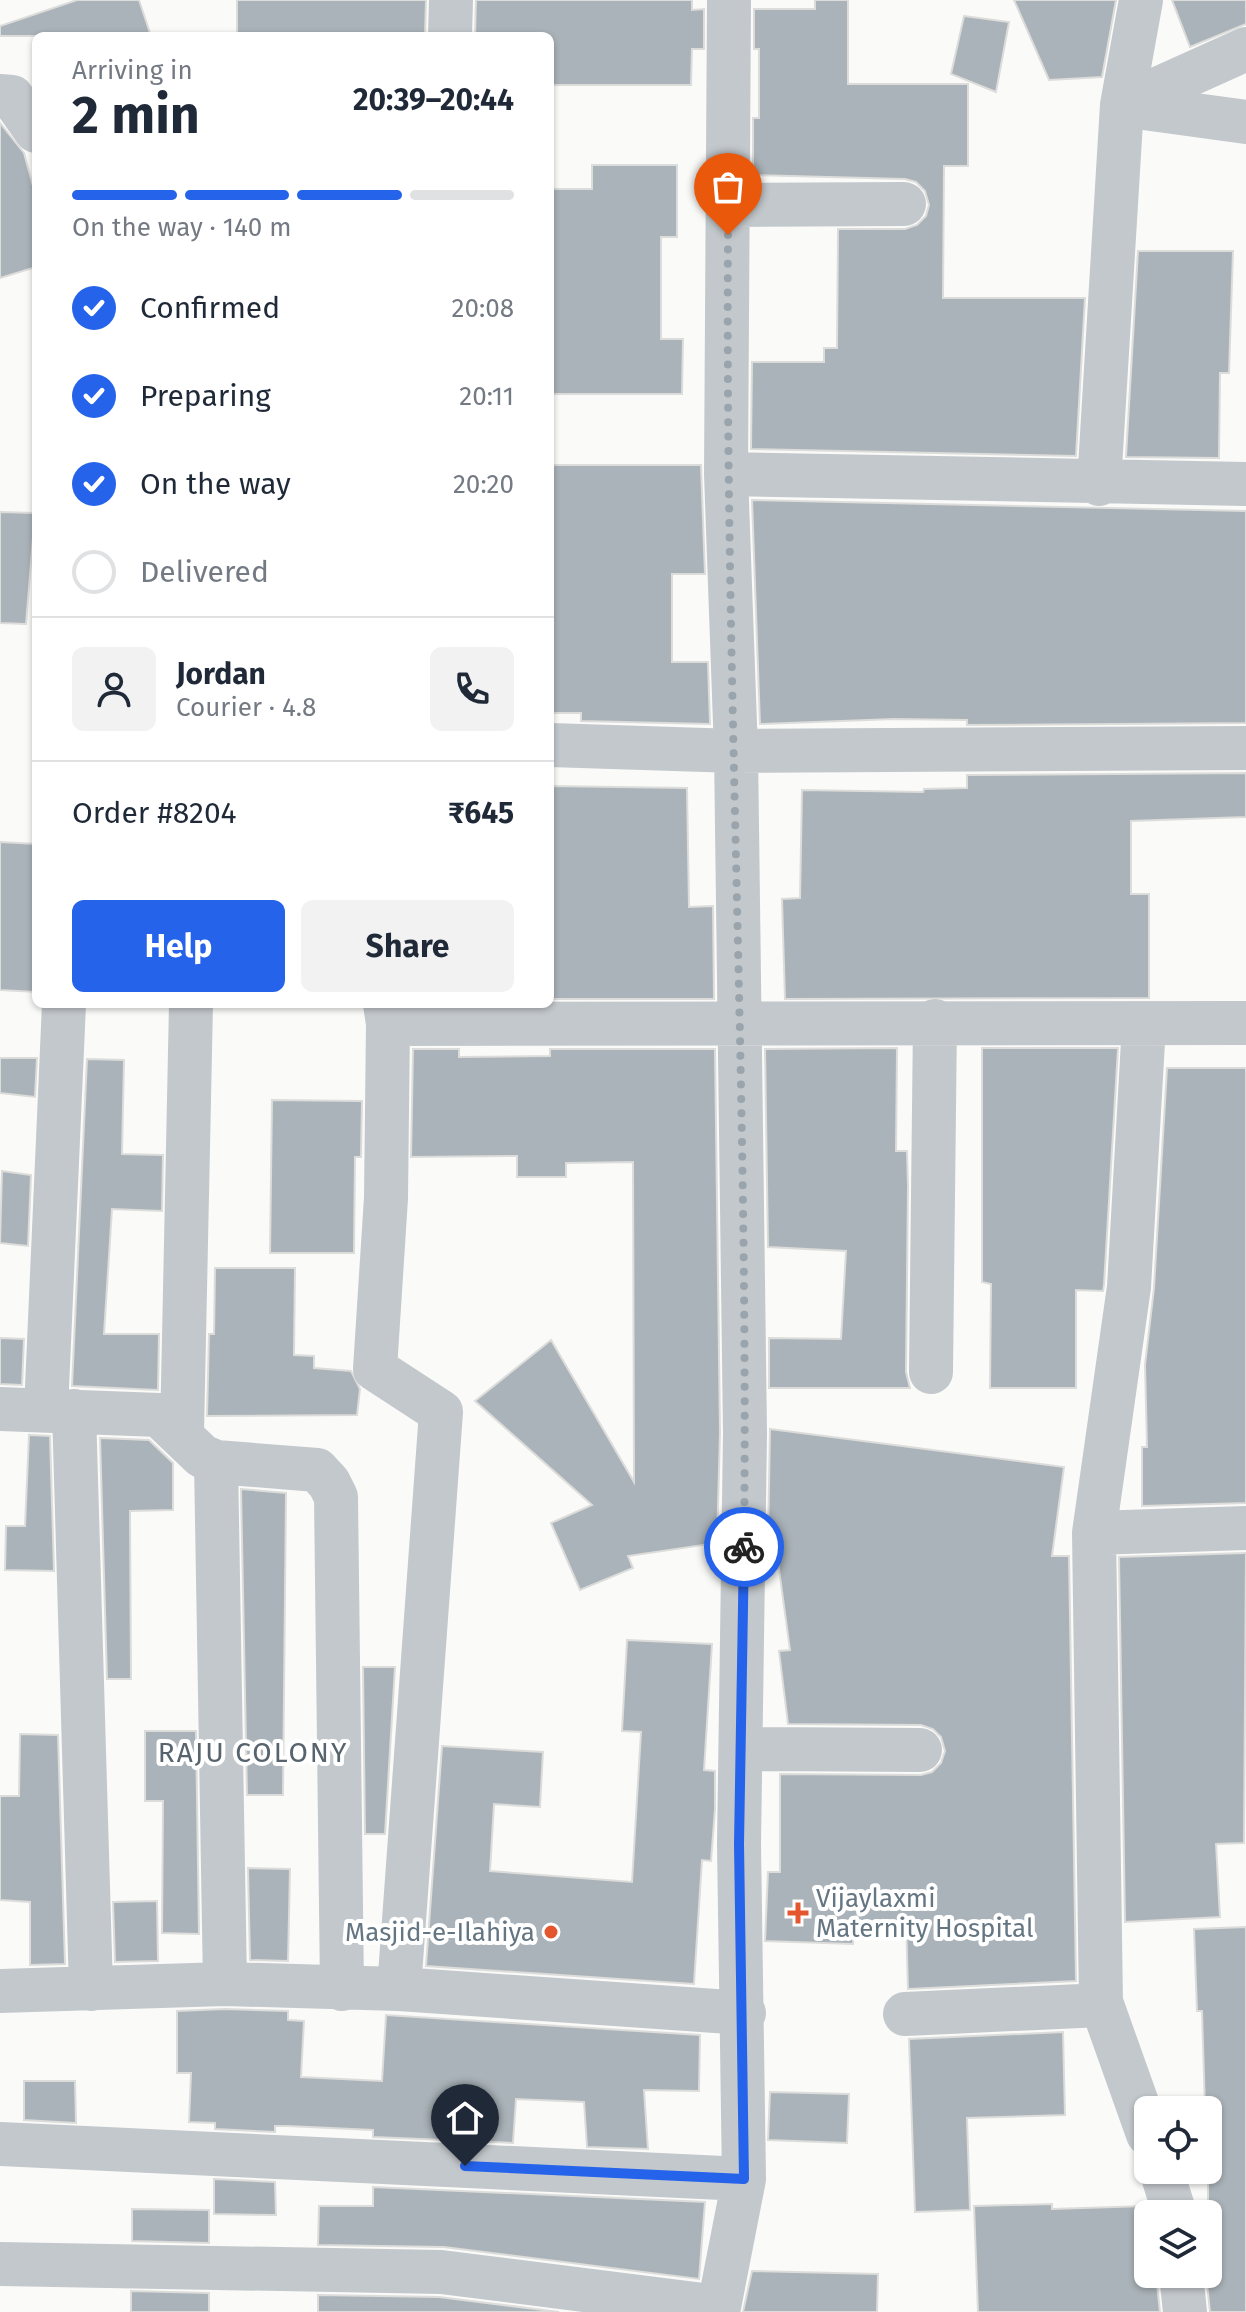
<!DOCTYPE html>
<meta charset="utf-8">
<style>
body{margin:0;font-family:"Fira Sans",sans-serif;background:#f2f2f3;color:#1f2937;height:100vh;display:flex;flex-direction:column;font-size:30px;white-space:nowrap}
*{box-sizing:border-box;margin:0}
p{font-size:26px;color:#747a83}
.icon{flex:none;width:44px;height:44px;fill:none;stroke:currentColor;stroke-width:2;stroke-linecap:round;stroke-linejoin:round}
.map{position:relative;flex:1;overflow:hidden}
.drawer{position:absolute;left:32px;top:32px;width:522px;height:976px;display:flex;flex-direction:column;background:#fff;border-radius:12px;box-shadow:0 2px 6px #0004}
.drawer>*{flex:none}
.fabs{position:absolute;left:1134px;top:2096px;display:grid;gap:16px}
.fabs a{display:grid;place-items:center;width:88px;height:88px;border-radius:12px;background:#fff;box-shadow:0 2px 6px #0004;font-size:40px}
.pin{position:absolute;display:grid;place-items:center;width:68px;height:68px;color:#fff;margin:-82px -34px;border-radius:50% 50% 50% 0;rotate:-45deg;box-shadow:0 0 8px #0007}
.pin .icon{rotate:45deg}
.courier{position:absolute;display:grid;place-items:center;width:80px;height:80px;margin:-40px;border:6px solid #2563eb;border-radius:50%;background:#fff;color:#222;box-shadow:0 2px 10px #0007}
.headline em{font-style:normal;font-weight:700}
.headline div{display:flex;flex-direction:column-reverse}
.headline{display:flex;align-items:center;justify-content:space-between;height:136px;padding:0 40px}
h1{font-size:52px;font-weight:700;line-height:60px}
.bar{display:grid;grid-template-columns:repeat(4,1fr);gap:12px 8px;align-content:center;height:96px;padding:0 40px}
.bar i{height:10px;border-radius:6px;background:#e0e1e3}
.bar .selected{background:#2563eb}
.bar p{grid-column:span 4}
.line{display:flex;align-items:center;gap:20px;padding:0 40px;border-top:2px solid #e0e1e3}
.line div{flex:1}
.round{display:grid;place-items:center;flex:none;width:84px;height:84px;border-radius:12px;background:#f2f2f3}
ol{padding:0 40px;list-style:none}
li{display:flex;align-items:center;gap:24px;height:88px}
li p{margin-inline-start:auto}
li .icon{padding:8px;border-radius:50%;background:#2563eb;color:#fff;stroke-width:4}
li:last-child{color:#747a83}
li i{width:44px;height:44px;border:4px solid #e0e1e3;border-radius:50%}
.cta{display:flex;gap:16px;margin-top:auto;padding:16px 40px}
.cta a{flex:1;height:92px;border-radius:12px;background:#2563eb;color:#fff;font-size:32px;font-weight:700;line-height:92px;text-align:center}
.cta a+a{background:#f2f2f3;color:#1f2937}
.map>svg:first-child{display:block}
.building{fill:#aab3b9;stroke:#dcdcda;stroke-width:2}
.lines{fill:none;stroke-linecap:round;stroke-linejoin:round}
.street{stroke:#c3c8cc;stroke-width:44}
.done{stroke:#99a4ac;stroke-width:8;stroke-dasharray:0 14.4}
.route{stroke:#2563eb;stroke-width:10}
.poi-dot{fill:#e4572e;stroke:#fff;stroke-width:3}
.labels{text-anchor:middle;stroke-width:8;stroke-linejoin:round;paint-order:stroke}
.poi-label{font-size:26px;fill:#657683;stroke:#fff;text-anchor:start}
.neighbourhood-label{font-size:28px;letter-spacing:2px;fill:#57646e;stroke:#fff}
</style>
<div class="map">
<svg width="1246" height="2312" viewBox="0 0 1246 2312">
<rect width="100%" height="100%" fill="#fafaf8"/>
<!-- building -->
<path class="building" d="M77,0H139L151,36H0V26Z
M237,0H426L425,36H237Z
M476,0H692V10L704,9V49H692L691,85H550V36H475Z
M815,0H848V84H968V166H944L943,298H1085L1076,456L751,449L752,362H824V348H837L838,229H905L917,225L926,216L929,205L925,191L916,182L905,179L753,175V118H759V49H754V9H815Z
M1014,0H1116L1102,77L1049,80Z
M1172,0H1246V24L1190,47Z
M964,16L1009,22L996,92L951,74Z
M0,123L24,153L36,197V267L0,278Z
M592,165H677V237H661V339H683L682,394H550V189H592Z
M1138,251H1233L1229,373H1220L1219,458L1126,457Z
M550,465H701L705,574H672V662H708L710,724L581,721V713H550Z
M752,500L1246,511V723L967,725V720L894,719L760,724Z
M0,512L35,513L26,624L0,623Z
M1246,773V817L1131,821V894H1149V998L785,999L782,899L800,898L802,790L923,792L924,789L967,788V775Z
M550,786L687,788L689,907L713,906L714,999H550Z
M0,842L36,844V992L0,990Z
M897,1048L896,1151H907L908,1186L906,1372L910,1388H769V1338L841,1339L846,1251L768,1247L765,1049Z
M982,1048H1118L1104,1285L1103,1291L1076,1290V1388H990L991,1284L982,1282Z
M413,1049H459V1057L550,1056V1049H715L720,1433L717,1543L628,1556L633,1568L580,1590L551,1523L592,1505L475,1401L551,1340L634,1482L633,1162L566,1163V1177H517V1156L411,1157Z
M0,1058H37L35,1097L0,1093Z
M87,1059L124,1060L122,1154L163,1155L162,1211L112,1209L104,1334H159L158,1390L72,1386Z
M1167,1068H1246V1503L1142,1506V1447H1147L1145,1365L1154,1288Z
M272,1100L362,1101L361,1157H355L354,1253H270Z
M2,1171L31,1175L28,1246L0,1243Z
M215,1268H295L294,1355L314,1356V1368L351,1371L360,1389L357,1415L207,1416L209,1334H214Z
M0,1338L24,1339L22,1385L0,1384Z
M770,1429L1064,1467L1052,1556H1069L1076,1981L908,1989L906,1921H854L853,1944L765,1941L768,1872H780V1774L921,1775L932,1772L941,1763L945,1751L941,1737L933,1729L921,1725L788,1724L779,1651L790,1650L778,1562H772L768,1540Z
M29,1435L50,1436L54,1571L5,1570L6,1526H25Z
M100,1438L149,1440L173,1463V1510L130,1511L131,1679H107Z
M241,1489L286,1493L283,1795H247Z
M1246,1553L1244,1843L1216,1844L1220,1917L1125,1922L1119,1557Z
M627,1640L712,1644L704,1770L715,1771V1809L711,1861L702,1860L694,1984L426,1966L442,1746L543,1752L540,1807L494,1804L490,1871L632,1882L641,1732L622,1731Z
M363,1667H395L385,1834H365Z
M145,1731H196L199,1934L162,1933L163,1801H145Z
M20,1734L58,1735L65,1964L30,1965V1902L0,1900V1796H19Z
M248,1868L290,1869L288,1961L250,1960Z
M157,1901L158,1961L115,1962L113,1902Z
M1246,1927V2312H1210L1206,2274L1208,2214H1199L1198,2204H1208V2110H1205L1202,2011H1197L1194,1929Z
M225,2009L288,2011V2020L304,2021L301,2077L382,2081L386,2015L700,2035L699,2091L644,2090L648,2149L587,2147L584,2102L516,2099L513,2143L373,2137V2130L287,2126H275V2132L215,2129V2123L189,2122L191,2073H177V2011Z
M1063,2032L1065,2115L967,2118L970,2210L915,2212L909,2039Z
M24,2081H75L76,2123L24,2120Z
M770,2092L849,2094L847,2143L768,2140Z
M214,2179L275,2182L276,2215L214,2214Z
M373,2187L705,2202L699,2279L444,2247L318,2245L319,2206H373Z
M1052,2204V2209L1146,2206L1148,2274H1156L1160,2312H978L974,2206Z
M132,2209L209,2210V2243L132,2241Z
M752,2271L878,2274L877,2312H743Z
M131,2291L209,2293V2312H131Z
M318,2295L439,2297L559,2312H318Z"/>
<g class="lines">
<!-- street -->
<path class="street" d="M729,0L726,474L736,751L1246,748
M450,36L451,0
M0,96L12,97L36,131
M1122,105L1246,49
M1122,105L1141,0
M728,205L904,204
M726,474L1246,484
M1099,484L1122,105L1246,122
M550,745L736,751L745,1433L739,1844L744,2179L718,2312
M385,1004L388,1024L1246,1023
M388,1024L386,1198L375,1369L441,1412L399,1989
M1144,1024L1129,1287L1094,1533L1101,2002L1148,2134
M931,1372L935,1021
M0,1409L159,1415L202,1456L216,1462L317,1470L329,1483L336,1497L342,1989
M46,1410L64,1004
M74,1411L91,1989
M182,1433L191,1004
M216,1462L225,1984
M1094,1533L1246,1528
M741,1749L920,1750
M0,1991L225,1984L399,1989L744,2013
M905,2014L1102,2005
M0,2144L744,2179
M1161,2170L1175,2214
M0,2264L441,2272L719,2307
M1181,2274L1185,2312"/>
</g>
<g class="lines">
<!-- done -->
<path class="done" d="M728,235C725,672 749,1110 744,1547"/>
<!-- route -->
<path class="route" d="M465,2166L744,2179L739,1844L744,1547"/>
</g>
<!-- markers -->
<g class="poi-dot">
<path d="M794 1901h8v8h8v8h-8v8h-8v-8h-8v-8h8z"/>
<circle cx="551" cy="1932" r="8"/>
</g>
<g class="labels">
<!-- poi labels -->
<g class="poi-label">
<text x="816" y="1907">Vijaylaxmi<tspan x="816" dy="30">Maternity Hospital</tspan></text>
<text x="535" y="1941" text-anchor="end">Masjid-e-Ilahiya</text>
</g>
<!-- neighbourhood labels -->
<g class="neighbourhood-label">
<text x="253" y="1762">RAJU COLONY</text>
</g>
</g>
</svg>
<div class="fabs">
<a><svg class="icon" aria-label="locate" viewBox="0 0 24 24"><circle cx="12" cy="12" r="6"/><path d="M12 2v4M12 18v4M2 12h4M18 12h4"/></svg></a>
<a><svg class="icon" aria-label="layers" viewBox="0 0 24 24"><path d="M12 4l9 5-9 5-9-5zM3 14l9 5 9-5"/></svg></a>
</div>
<div class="pin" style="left:728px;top:235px;background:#ea580c"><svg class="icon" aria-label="bag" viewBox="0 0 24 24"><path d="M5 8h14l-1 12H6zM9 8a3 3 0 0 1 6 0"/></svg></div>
<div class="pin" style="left:465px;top:2166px;background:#1f2937"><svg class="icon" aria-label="home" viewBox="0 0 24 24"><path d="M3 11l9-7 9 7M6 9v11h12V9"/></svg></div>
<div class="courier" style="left:744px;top:1547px"><svg class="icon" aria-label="bike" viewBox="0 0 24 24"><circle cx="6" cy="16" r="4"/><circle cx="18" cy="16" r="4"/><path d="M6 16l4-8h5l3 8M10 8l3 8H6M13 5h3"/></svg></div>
<section class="drawer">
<div class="headline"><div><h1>2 min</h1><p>Arriving in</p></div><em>20:39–20:44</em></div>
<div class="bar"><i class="selected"></i><i class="selected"></i><i class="selected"></i><i></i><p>On the way · 140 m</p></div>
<ol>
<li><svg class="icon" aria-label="check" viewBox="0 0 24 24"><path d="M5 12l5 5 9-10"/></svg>Confirmed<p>20:08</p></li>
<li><svg class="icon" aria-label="check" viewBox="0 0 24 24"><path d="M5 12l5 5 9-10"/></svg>Preparing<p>20:11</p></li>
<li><svg class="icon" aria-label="check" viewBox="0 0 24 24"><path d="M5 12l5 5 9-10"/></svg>On the way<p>20:20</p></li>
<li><i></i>Delivered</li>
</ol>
<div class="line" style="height:144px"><a class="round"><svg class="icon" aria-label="person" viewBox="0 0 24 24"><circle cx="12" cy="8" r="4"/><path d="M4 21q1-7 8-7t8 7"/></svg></a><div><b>Jordan</b><p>Courier · 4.8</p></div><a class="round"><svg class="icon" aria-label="phone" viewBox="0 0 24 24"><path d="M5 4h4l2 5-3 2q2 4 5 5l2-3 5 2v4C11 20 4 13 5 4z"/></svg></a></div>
<div class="line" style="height:104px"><div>Order #8204</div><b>₹645</b></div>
<div class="cta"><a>Help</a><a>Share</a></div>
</section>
</div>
